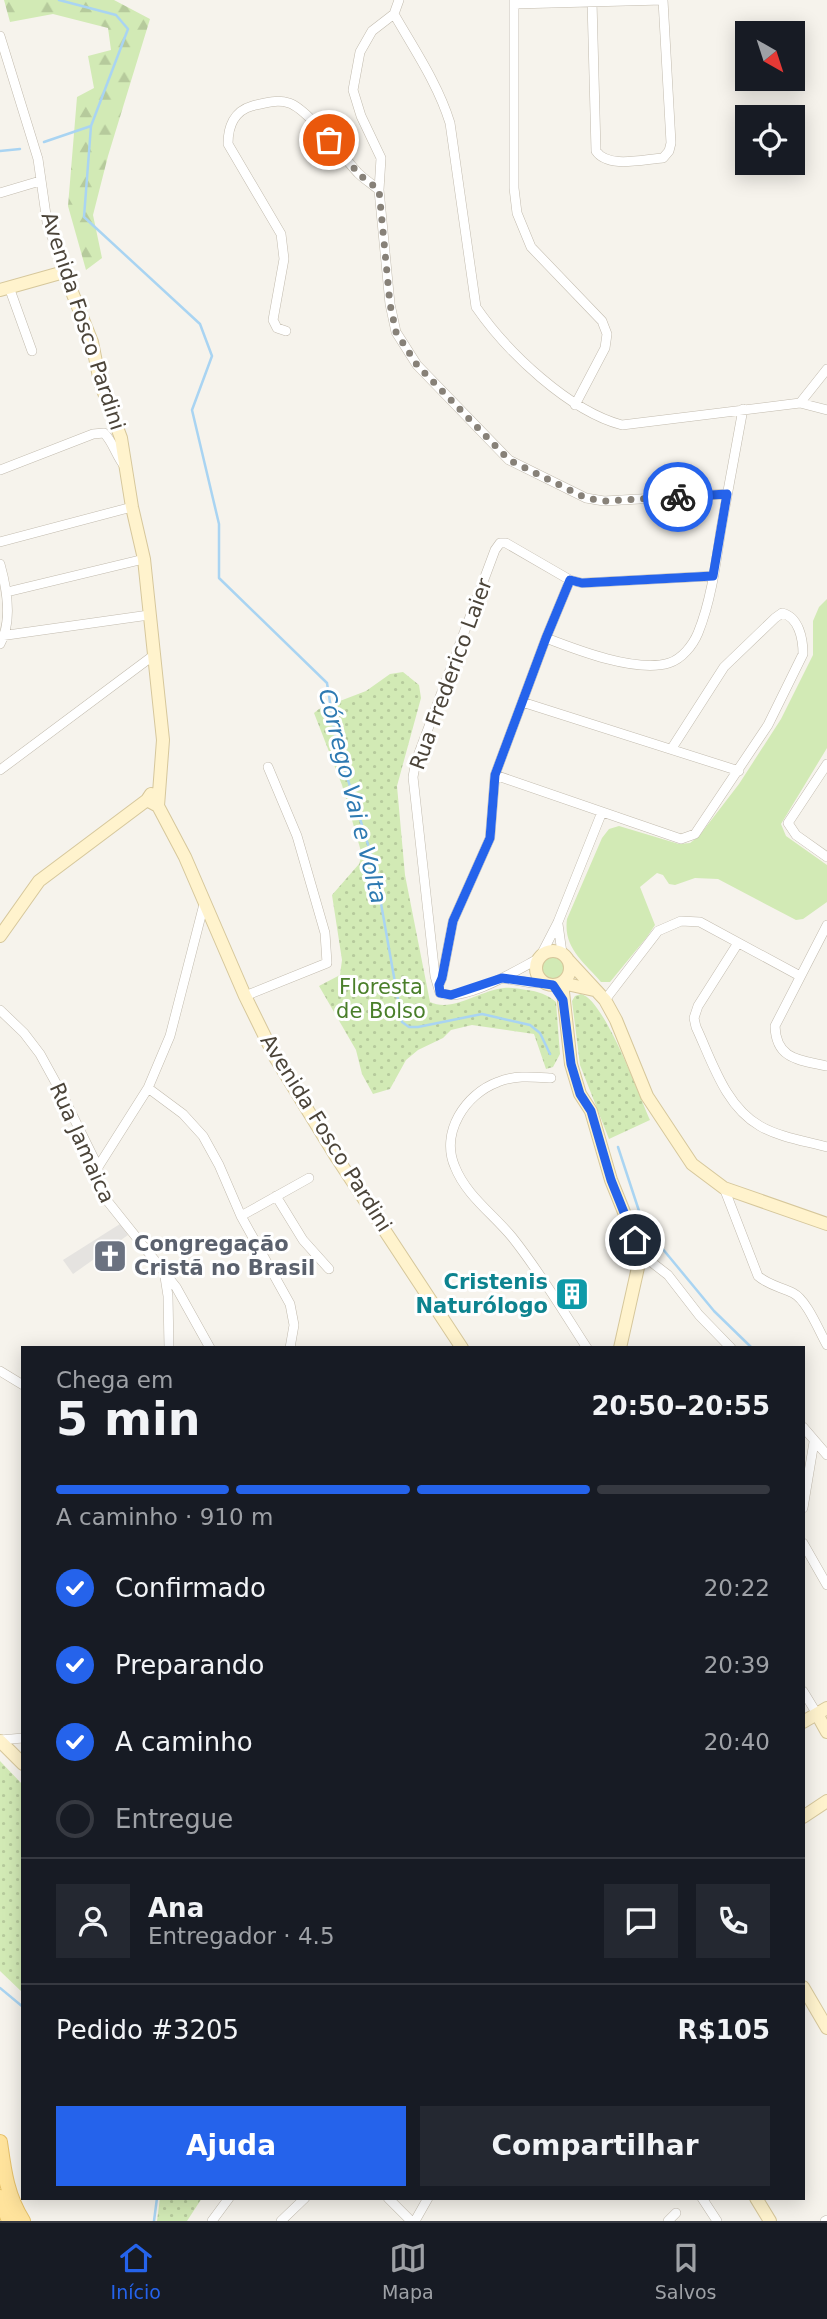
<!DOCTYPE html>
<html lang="pt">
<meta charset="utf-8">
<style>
body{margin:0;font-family:"DejaVu Sans",sans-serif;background:#242831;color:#f1f3f6;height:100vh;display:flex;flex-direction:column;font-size:26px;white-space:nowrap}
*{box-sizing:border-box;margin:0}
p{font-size:23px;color:#9ea1a6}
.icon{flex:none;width:38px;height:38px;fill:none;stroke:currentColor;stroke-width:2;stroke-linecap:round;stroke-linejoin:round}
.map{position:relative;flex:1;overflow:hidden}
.sheet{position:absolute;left:21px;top:1346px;width:784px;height:854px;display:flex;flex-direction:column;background:#171b24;border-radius:0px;box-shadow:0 4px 18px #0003}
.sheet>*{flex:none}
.needle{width:46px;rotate:141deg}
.tools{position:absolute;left:735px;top:21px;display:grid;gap:14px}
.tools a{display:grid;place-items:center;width:70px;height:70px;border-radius:0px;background:#171b24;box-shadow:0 4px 18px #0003;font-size:35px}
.pin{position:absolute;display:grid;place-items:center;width:60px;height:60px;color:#fff;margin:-30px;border:4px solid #fff;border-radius:50%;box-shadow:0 2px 7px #0007}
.courier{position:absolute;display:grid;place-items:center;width:70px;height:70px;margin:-35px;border:5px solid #2563eb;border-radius:50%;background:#fff;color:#222;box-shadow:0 2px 9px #0007}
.headline em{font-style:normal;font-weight:700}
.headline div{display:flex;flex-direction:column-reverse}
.headline{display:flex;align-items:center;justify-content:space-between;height:119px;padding:0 35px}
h1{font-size:46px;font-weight:700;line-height:52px}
.bar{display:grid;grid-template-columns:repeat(4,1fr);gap:10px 7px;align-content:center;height:84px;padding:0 35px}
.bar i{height:9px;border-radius:5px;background:#363941}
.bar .selected{background:#2563eb}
.bar p{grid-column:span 4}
.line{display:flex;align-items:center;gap:18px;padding:0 35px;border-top:2px solid #363941}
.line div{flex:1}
.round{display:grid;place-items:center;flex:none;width:74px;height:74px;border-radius:0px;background:#242831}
ol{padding:0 35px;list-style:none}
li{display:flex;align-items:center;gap:21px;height:77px}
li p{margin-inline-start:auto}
li .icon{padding:7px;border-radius:50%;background:#2563eb;color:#fff;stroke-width:4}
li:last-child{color:#9ea1a6}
li i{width:38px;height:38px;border:4px solid #363941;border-radius:50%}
.action{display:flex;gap:14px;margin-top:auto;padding:14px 35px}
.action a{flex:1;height:80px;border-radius:0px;background:#2563eb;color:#fff;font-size:28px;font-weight:700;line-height:80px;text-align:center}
.action a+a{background:#242831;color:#f1f3f6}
.tab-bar{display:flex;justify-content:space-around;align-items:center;height:98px;border-top:2px solid #363941;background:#171b24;font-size:19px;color:#9ea1a6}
.tab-bar a{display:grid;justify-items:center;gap:4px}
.tab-bar .selected{color:#2563eb}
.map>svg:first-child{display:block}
.green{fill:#d2eab5}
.forest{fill:url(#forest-firs)}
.park{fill:url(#park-dots)}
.parking{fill:#e5e3e0}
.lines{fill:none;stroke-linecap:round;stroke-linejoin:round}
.stream{stroke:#a9d4f2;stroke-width:2.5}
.street-casing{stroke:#c2bbae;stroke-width:10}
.secondary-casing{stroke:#d6c79b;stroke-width:14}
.primary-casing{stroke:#e6c16a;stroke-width:16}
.street{stroke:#fff;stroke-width:9}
.secondary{stroke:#fff3cd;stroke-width:12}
.primary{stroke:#ffe39c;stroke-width:14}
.done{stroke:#878178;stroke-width:7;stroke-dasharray:0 12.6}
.route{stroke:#2563eb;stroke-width:9}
.labels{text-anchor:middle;stroke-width:6;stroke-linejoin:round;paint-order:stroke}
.street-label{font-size:21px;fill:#4b4439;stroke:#fff}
.park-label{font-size:21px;fill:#4a7f2a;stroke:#fff}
.worship-label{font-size:21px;font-weight:bold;fill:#5b616d;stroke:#fff;text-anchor:start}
.culture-label{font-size:21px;font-weight:bold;fill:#0d838f;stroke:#fff;text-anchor:end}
.water-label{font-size:23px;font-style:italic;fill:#2e7ab2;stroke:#fff}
</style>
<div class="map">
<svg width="827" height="2221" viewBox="0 0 827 2221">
<defs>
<pattern id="forest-firs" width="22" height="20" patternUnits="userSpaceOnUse" patternTransform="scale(1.75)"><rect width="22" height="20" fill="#d2eab5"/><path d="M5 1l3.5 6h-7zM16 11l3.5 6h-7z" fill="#b6ca9c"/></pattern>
<pattern id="park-dots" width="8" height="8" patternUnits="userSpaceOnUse" patternTransform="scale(1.75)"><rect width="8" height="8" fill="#d2eab5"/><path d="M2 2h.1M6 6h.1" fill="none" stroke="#b6ca9c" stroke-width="1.8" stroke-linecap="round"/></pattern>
</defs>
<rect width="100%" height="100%" fill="#f6f3ec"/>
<!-- green -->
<path class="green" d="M827,599V748L781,824L786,836L827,865V902L803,919L796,920L718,879L695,878L675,885L669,884L663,875L657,873L640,887L655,925L647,937L610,982H601C584,962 563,948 567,919L602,838L609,829L619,826L679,844L690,843L699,836L739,784L781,719L813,655V621L819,607Z
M540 968a13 13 0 1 1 26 0a13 13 0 1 1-26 0Z"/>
<!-- forest -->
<path class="forest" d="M4,0H114L150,19L108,156L93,215L102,258L86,270L68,206L77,97L94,88L88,56L111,50L108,28L53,14L10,22Z"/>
<!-- park -->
<path class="park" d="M403,672L419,685L421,698L397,786L405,875L430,1002C453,1013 480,990 504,988C511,987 520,989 526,990C538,991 548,995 556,1002L560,1054L553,1067L546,1069L534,1034L472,1025L451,1030L443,1038L418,1050L406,1060L390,1089L373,1094L362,1074L356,1050L319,986L340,975L342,960L332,895L359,864L362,855L342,785L314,713L319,709L366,691L390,674Z
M581,994C604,999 639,1095 650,1120L609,1139L580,1065L572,1001L575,996Z
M0,1761L23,1785V1993L0,1971Z
M160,2198H202L187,2221H157Z"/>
<!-- parking -->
<path class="parking" d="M120,1224L128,1235L73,1274L63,1260Z"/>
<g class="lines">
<!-- stream -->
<path class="stream" d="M59,0L116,15L128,29L91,126L84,217L200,324L212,356L192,410L219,524V578L327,683L336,741L374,864L402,1022L409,1027H418L482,1014L530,1025L540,1033L550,1054
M44,142L91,126
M0,151L20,149
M618,1147L640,1214L652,1236L714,1311L752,1348
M0,1988L23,2007
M154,2221L157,2198"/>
<!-- street casing -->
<g class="street-casing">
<path id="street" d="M399,0L394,14L372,31L360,52L353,90L361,116L381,158L379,190L390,304L396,332L417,365L509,460L586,498L604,501L727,494
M514,0V188L517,213L531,247L602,321L607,334L605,348L575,405
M515,4L663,0L671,143L669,151L663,158C644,159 608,169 596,151L592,1
M394,14C414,49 438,84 450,123L476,307C507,352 569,411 622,425L800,403L827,410
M0,36L38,159L47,222L64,272
M0,193L40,181
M9,287L32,351
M286,331L277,328L273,320L284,259L281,234L228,144C228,127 234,111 252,106C264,103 277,99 289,103C308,109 343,157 358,173C364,179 372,184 379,190
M800,403L827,369
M0,470L93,434L104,433C114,443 116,457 126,468
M0,542L132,507
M0,564C7,589 13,621 0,644
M7,592L144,559
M0,636L149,615
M546,638C577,650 636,673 669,663C682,659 693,645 698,633C711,601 716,563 721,529C728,489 736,449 743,409
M522,702L739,771
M827,764L788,823L796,835L827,857
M0,770L154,655
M495,775L681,839L695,834L768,725L803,654C803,639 799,617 782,613L775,618L724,667L672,748
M558,924L562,953
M827,925L775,1026C776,1060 800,1060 827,1066
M738,943L698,1006L694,1018L696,1027C712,1061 725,1106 760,1126C779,1137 805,1141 827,1147
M541,955L558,922L602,812
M538,959C517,970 463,1003 440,993L435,976L413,777L416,761L495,550L500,543H506L570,580L582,583L713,576
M502,978L532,983L543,982
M439,985L442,978L453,921L490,838L495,775L546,638L570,580
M245,996L327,963L325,933L297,836L268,767
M605,1000L658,931L681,921L700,922L800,976
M0,1010L24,1033L40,1054L62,1094L98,1167L99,1183L105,1198L176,1287L210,1348
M551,1078C534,1077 514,1075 498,1082C465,1094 440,1133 455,1167C466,1195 493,1214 512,1237C540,1272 563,1311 587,1348
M148,1088L183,1114L203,1136L219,1165L241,1216L290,1304L294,1325L290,1348
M98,1167L148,1088L170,1036L204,904
M724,1188L758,1276C768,1285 781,1287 793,1293C807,1300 819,1331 827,1345
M276,1196L303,1240L329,1269
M241,1216L309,1178
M641,1254L668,1275L699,1315L731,1348
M165,1277L168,1296L169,1348
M0,1371L23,1385
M803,1427L827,1455
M803,1508L814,1442
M803,1543L827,1585
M803,1691L817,1714
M0,1740L23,1738
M388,2198L411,2221
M702,2198L717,2221
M212,2221L229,2198
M281,2221L305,2198
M415,2221L428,2198
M668,2221L676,2213
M825,2221L827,2220"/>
</g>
<!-- secondary casing -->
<g class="secondary-casing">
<path id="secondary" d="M0,290L64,272L92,342L100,382L121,438L132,507L144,559L163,740L158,806
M147,800L158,806L185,857L245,996L275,1057L337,1158L462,1348
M0,936L39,881L147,800L151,794
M536 968a17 17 0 1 1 34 0a17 17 0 1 1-34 0Z
M569,961L605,1000L616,1020L647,1096L692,1164L724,1188L827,1224
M594,990L562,983L571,1064L580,1094L591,1111L611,1180L641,1254L620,1348
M817,1714L827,1732
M803,1722L827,1708
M0,1741L23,1764
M803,1817L827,1801
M803,1987L827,2028
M756,2198L770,2221"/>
</g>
<!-- primary casing -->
<g class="primary-casing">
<path id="primary" d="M0,2142C4,2171 7,2196 23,2221
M0,2197L9,2221"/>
</g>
<!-- street -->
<use href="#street" class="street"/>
<!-- secondary -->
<use href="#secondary" class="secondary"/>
<!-- primary -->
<use href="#primary" class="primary"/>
</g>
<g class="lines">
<!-- done -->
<path class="done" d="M329,140L361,176L379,190L390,304L396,332L417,365L509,460L586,498L604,501L678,497"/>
<!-- route -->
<path class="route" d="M635,1240L611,1180L591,1111L580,1094L571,1064L563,1000L553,985L502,978L451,995L440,993L439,985L442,978L453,921L490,838L495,775L546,638L570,580L582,583L713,576L727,494L678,497"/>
</g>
<!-- icons -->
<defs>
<g id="church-square" transform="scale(1.75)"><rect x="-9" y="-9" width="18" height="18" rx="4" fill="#6b7280" stroke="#fff"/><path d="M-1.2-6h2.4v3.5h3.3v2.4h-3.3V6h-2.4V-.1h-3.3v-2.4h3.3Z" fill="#fff"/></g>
<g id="building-square" transform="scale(1.75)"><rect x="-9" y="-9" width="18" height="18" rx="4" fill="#0f9aa8" stroke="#fff"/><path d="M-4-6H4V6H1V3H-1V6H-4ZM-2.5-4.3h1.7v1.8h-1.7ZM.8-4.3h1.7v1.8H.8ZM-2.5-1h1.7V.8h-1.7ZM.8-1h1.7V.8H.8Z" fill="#fff"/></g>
</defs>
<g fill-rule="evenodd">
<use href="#church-square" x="110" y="1256"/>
<use href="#building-square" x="572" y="1294"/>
</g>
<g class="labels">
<!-- street labels -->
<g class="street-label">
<text transform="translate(83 321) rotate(72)" y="7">Avenida Fosco Pardini</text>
<text transform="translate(451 674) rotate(-70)" y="7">Rua Frederico Laier</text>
<text transform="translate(326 1133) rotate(58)" y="7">Avenida Fosco Pardini</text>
<text transform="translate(82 1143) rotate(66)" y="7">Rua Jamaica</text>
</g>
<!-- park labels -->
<g class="park-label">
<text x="381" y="994">Floresta<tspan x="381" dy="24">de Bolso</tspan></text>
</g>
<!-- worship labels -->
<g class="worship-label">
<text x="134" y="1251">Congregação<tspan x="134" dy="24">Cristã no Brasil</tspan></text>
</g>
<!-- culture labels -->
<g class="culture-label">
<text x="548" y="1289">Cristenis<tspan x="548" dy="24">Naturólogo</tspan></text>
</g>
<!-- water labels -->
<g class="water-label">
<text transform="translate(353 796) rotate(76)" y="8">Córrego Vai e Volta</text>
</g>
</g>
</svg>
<div class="tools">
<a><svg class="needle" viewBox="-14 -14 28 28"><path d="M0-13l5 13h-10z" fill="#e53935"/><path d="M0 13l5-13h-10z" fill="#9ea1a6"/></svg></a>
<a><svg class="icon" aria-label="locate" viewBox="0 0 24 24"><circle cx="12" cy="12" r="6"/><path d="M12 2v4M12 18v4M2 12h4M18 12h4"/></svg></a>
</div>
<div class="pin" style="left:329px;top:140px;background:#ea580c"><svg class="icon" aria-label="bag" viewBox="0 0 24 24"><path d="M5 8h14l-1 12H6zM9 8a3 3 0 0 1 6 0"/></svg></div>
<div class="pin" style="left:635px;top:1240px;background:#1f2937"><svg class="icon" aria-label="home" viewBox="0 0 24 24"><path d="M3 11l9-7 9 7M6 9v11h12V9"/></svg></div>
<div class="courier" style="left:678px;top:497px"><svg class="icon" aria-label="bike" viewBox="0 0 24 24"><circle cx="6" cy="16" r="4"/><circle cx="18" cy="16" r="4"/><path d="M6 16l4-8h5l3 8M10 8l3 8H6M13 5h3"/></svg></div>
<section class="sheet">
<div class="headline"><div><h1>5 min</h1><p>Chega em</p></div><em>20:50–20:55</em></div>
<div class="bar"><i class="selected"></i><i class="selected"></i><i class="selected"></i><i></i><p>A caminho · 910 m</p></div>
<ol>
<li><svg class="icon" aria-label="check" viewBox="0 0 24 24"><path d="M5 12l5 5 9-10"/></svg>Confirmado<p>20:22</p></li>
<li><svg class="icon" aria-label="check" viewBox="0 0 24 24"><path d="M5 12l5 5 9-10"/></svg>Preparando<p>20:39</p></li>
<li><svg class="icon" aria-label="check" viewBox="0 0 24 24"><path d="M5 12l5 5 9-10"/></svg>A caminho<p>20:40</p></li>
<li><i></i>Entregue</li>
</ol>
<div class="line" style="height:126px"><a class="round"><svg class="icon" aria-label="person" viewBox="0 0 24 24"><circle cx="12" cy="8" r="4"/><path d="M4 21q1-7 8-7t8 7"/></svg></a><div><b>Ana</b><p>Entregador · 4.5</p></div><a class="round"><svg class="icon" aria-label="chat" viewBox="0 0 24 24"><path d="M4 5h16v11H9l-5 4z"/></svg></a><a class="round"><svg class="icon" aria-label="phone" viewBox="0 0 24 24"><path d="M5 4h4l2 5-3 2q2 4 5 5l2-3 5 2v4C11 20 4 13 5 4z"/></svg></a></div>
<div class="line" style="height:91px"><div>Pedido #3205</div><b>R$105</b></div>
<div class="action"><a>Ajuda</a><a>Compartilhar</a></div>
</section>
</div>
<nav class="tab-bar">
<a class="selected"><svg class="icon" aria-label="home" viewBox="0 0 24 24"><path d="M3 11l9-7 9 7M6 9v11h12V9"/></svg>Início</a>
<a><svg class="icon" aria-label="map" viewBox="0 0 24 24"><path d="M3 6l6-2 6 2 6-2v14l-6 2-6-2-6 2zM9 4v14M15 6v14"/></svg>Mapa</a>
<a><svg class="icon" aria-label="saved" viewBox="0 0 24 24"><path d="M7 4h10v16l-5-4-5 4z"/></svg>Salvos</a>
</nav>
